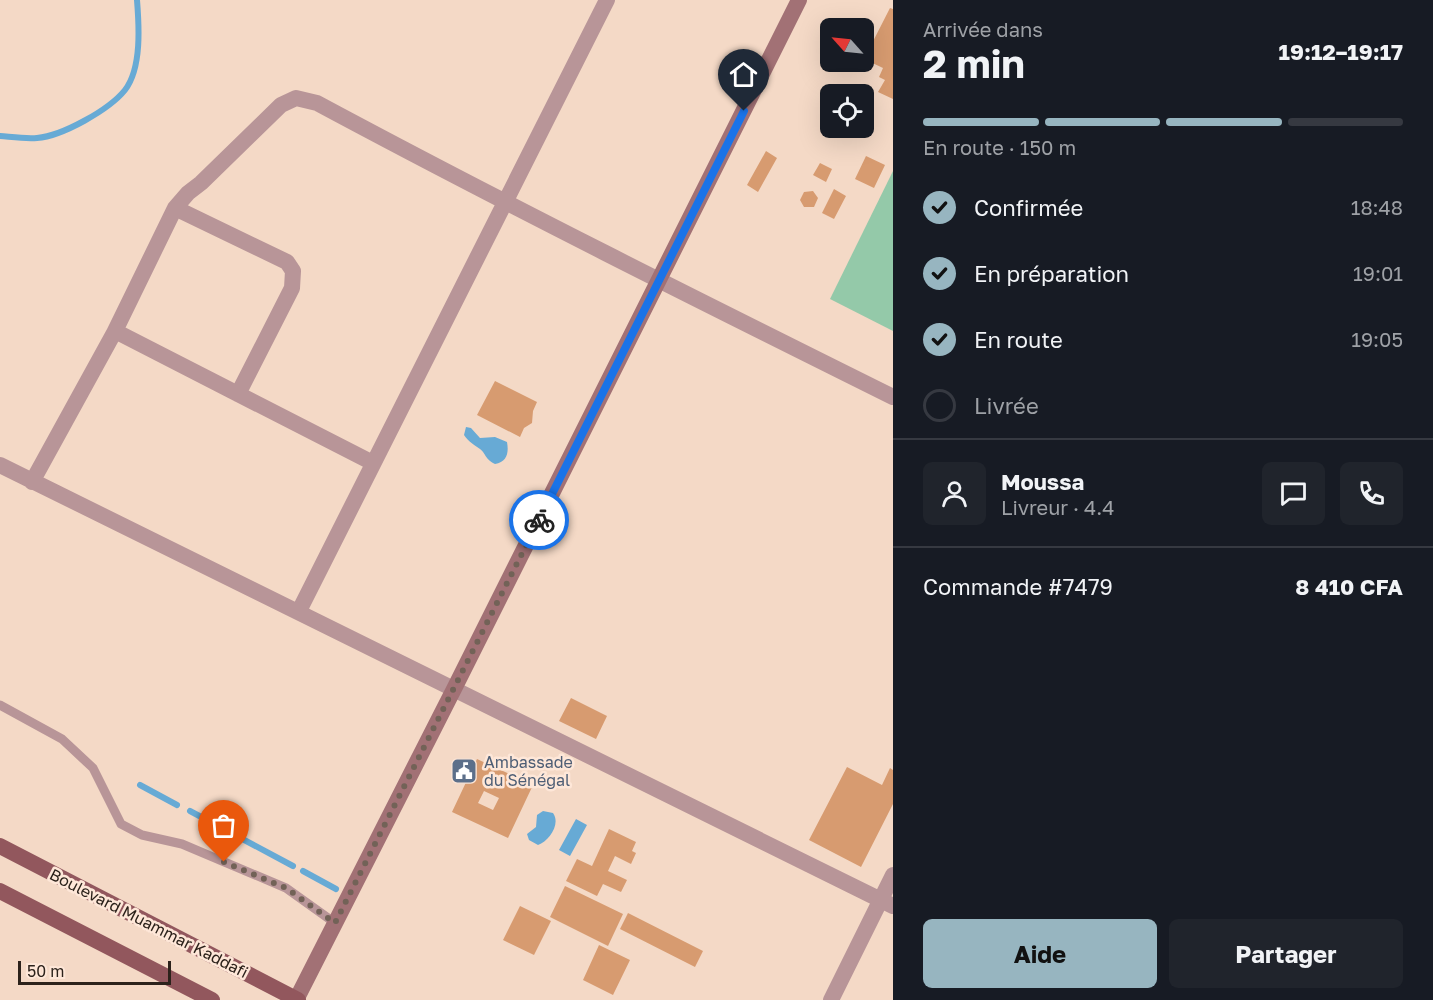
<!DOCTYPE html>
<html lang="fr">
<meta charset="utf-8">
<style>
body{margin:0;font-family:"Golos Text",sans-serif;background:#20242c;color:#f1f3f6;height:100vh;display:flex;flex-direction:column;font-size:22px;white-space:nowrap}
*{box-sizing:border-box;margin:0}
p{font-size:20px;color:#9ea1a6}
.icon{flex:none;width:33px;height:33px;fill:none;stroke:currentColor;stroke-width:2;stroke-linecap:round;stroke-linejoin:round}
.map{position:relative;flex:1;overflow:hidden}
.side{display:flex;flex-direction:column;background:#171b24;width:540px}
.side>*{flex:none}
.needle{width:39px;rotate:297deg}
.fabs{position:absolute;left:820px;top:18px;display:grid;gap:12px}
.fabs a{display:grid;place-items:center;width:54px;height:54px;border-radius:9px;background:#171b24;box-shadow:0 6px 24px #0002;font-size:30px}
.scale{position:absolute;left:18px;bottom:15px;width:153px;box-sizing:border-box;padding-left:6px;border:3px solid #2c221b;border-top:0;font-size:16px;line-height:21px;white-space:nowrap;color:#2c221b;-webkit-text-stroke:4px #fee7d8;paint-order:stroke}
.pin{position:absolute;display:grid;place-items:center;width:51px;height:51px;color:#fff;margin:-62px -26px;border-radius:50% 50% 50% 0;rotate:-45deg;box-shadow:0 0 6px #0007}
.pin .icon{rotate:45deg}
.courier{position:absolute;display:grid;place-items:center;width:60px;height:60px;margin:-30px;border:4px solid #1a73e8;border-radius:50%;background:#fff;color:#222;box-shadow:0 2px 8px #0007}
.overview em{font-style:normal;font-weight:700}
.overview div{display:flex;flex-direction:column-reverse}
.overview{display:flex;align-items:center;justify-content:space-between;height:102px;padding:0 30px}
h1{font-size:39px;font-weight:700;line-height:45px}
.bar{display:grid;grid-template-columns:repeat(4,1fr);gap:9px 6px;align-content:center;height:72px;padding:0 30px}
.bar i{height:8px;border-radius:4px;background:#363941}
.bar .current{background:#97b5c0}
.bar p{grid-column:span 4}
.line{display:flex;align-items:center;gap:15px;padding:0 30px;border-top:2px solid #363941}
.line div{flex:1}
.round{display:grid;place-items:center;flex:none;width:63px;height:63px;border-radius:9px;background:#20242c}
ol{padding:0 30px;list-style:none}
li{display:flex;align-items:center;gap:18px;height:66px}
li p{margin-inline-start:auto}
li .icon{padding:6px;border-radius:50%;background:#97b5c0;color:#111;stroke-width:4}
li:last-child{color:#9ea1a6}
li i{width:33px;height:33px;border:3px solid #363941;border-radius:50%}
.action{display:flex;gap:12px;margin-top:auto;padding:12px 30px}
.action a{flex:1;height:69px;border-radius:9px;background:#97b5c0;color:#111;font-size:24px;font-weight:700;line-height:69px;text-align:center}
.action a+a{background:#20242c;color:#f1f3f6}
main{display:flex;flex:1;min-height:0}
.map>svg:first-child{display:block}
.green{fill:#94c9a9}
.water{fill:#67aad5}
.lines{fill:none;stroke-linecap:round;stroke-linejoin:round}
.stream{stroke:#67aad5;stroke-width:6}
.building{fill:#d79b70;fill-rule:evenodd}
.service{stroke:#b89598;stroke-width:9}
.minor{stroke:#b89598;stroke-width:16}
.secondary{stroke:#a27175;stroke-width:16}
.primary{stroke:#92575d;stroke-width:16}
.done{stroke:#726257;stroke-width:6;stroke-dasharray:0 10.8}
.route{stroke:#1a73e8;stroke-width:8}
.labels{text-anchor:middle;stroke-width:5;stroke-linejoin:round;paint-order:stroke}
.service-label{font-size:16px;fill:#4e5e75;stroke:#fee7d8;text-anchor:start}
.street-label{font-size:16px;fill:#2c221b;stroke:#fee7d8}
</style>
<main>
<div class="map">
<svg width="893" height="1000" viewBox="0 0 893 1000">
<rect width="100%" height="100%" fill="#f4d9c6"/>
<!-- green -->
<path class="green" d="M893,171V331L830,299Z"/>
<!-- water -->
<path class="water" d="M466,427L471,428L480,438L495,437L507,442C509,453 507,462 495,464C484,458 487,455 480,449C473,444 469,442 464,435Z
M543,811L553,813C561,824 549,841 538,845L529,840L527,834L536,827L537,815Z
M576,819L587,825L570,856L559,850Z"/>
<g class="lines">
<!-- stream -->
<path class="stream" d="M0,136C12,137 25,139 37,138C62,136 109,110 125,90C142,68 139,25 137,0
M140,785L177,805
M190,811L293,866
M303,871L336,889"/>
</g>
<!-- building -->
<path class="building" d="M890,8L893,9V99L878,92L885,80L879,77L883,68L864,59Z
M766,151L777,158L758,192L747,185Z
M866,156L885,165L874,188L855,179Z
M820,163L832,169L826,182L813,175Z
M834,189L846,196L834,219L822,213Z
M813,191L818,198L814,207H804L800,200L804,192Z
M495,381L537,402L533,411L532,423L524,428L520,437L477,415Z
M571,698L607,716L596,739L559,721Z
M477,759L533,785L508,838L452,812ZM484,791L499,798L493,810L478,803Z
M847,767L882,785L890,768L893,770V804L861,867L809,840Z
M609,829L636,842L632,851L636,853L631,864L615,856L608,871L627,880L621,892L603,884L597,896L566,881L577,859L592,866Z
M565,886L623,914L608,946L550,917Z
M520,906L551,921L534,955L503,940Z
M628,913L703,951L695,967L620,929Z
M599,945L630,960L613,995L583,980Z"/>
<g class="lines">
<!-- service -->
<path class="service" d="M0,705L62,739L93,768L121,824L142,835L182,844L286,888L335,923"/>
<!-- minor -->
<path class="minor" d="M175,208L287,262L293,271L292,288L238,394
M115,331L373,463
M0,465L893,906
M32,482L115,331L175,208L188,193L201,183L281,105L296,98L317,103C507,205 700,301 893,397
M299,611L607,0
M831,1000L893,875"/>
<!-- secondary -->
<path class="secondary" d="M296,1000L454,689L799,0"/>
<!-- primary -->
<path class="primary" d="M0,846L298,1000
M0,891L212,1000"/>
</g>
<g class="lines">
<!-- done -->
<path class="done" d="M224,862L286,888L335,923L539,520"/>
<!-- route -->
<path class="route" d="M539,520L744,111"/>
</g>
<!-- icons -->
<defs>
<g id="civic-square" transform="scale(1.35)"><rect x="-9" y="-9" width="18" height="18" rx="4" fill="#5c6f8a" stroke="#fee7d8"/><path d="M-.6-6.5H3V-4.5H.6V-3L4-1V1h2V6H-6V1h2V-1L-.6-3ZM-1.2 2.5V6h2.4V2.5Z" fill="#fff"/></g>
</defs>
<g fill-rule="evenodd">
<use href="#civic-square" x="464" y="771"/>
</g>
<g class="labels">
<!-- service labels -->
<g class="service-label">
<text x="484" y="768">Ambassade<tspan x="484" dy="18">du Sénégal</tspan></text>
</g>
<!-- street labels -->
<g class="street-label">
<text transform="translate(149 923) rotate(27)" y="6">Boulevard Muammar Kaddafi</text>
</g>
</g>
</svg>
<div class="fabs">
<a><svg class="needle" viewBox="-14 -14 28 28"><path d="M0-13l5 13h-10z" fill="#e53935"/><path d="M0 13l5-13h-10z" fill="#9ea1a6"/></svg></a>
<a><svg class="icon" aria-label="locate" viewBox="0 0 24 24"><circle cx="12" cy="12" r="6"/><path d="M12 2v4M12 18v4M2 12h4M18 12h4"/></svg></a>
</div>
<div class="scale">50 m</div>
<div class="pin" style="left:224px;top:862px;background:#ea580c"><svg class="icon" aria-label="bag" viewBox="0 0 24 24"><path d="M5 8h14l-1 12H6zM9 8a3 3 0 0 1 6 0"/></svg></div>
<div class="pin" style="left:744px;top:111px;background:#1f2937"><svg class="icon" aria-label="home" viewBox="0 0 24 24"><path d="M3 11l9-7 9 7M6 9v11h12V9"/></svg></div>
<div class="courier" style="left:539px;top:520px"><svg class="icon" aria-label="bike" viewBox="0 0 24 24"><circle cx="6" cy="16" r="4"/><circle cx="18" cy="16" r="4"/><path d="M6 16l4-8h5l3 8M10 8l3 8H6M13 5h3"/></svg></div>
</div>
<section class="side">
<div class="overview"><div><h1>2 min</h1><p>Arrivée dans</p></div><em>19:12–19:17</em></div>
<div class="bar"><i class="current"></i><i class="current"></i><i class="current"></i><i></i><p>En route · 150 m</p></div>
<ol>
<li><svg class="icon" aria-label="check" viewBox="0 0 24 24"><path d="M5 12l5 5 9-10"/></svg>Confirmée<p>18:48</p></li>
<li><svg class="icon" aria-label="check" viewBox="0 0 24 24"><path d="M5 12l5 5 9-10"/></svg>En préparation<p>19:01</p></li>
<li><svg class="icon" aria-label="check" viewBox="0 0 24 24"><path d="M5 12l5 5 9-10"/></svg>En route<p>19:05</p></li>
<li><i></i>Livrée</li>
</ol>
<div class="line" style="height:108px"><a class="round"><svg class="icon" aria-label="person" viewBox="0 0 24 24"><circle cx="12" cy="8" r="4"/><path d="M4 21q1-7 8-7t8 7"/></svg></a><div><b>Moussa</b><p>Livreur · 4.4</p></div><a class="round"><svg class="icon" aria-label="chat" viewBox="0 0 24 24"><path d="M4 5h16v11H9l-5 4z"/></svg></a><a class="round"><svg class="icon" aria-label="phone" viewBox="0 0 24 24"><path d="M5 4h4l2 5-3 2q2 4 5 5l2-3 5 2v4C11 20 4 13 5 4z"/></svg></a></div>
<div class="line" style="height:78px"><div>Commande #7479</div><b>8 410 CFA</b></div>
<div class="action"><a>Aide</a><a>Partager</a></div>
</section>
</main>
